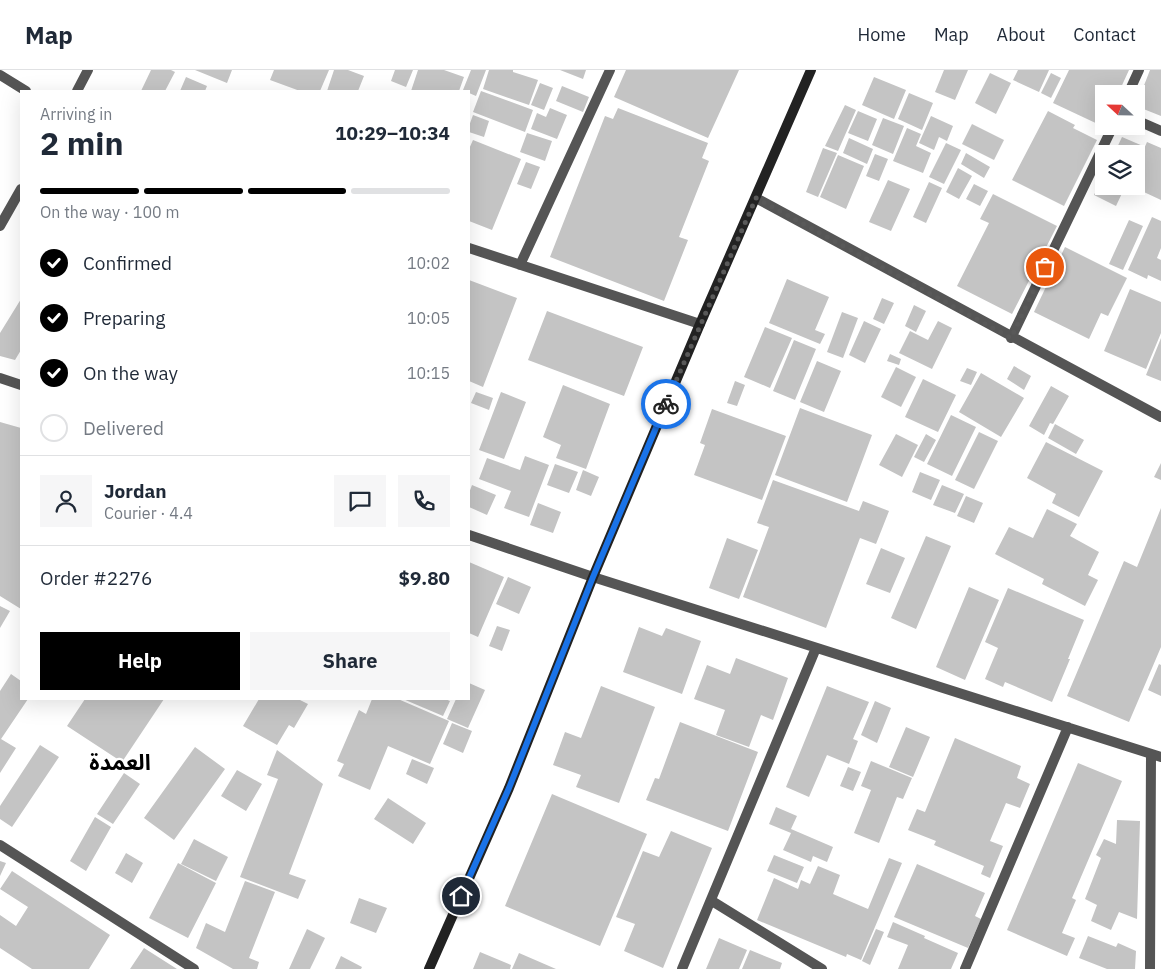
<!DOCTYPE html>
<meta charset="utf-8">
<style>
body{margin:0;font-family:"IBM Plex Sans","Noto Sans Arabic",sans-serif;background:#f6f6f7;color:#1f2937;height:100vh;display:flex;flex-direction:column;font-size:19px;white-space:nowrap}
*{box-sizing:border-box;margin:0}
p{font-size:16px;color:#747a83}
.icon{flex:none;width:28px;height:28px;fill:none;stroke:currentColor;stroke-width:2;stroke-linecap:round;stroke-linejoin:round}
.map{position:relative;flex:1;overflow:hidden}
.sheet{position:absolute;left:20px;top:20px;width:450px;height:610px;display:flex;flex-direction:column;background:#fff;border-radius:0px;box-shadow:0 5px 20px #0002}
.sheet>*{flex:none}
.needle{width:32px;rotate:292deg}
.tools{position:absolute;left:1095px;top:15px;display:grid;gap:10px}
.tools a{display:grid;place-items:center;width:50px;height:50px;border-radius:0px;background:#fff;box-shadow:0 5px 20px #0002;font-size:25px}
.pin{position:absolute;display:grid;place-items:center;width:42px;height:42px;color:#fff;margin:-21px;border:2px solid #fff;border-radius:50%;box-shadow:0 1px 5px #0007}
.courier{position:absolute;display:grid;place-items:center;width:50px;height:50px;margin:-25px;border:4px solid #1a73e8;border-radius:50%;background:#fff;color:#222;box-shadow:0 1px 6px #0007}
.overview em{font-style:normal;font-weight:700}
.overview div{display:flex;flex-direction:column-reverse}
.overview{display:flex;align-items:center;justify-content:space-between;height:85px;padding:0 20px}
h1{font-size:32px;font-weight:700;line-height:38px}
.bar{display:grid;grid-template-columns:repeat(4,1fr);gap:8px 5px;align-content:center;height:60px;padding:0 20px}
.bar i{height:6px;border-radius:4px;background:#e0e1e3}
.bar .current{background:#000}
.bar p{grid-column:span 4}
.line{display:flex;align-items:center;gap:12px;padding:0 20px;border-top:1px solid #e0e1e3}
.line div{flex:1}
.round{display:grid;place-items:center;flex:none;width:52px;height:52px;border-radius:0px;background:#f6f6f7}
ol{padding:0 20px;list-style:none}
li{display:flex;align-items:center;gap:15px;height:55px}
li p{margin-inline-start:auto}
li .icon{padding:5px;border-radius:50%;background:#000;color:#fff;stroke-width:4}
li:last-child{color:#747a83}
li i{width:28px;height:28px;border:2px solid #e0e1e3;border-radius:50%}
.cta{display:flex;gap:10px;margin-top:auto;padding:10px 20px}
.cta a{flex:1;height:58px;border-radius:0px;background:#000;color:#fff;font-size:20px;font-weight:700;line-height:58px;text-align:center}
.cta a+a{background:#f6f6f7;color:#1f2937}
header{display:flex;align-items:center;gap:30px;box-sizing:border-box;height:70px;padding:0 25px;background:#fff;border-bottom:1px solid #e0e1e3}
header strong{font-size:24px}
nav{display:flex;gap:28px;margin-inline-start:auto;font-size:18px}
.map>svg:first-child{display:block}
.building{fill:#c4c4c4}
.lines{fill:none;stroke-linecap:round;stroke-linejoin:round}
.street{stroke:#555;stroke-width:10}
.secondary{stroke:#222;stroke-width:10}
.done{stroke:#595959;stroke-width:5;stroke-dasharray:0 9}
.route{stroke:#1a73e8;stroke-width:6}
.labels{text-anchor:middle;stroke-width:4.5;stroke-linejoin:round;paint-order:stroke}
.district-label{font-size:22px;font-weight:bold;fill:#000;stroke:#fff}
</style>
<header>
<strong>Map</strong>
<nav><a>Home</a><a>Map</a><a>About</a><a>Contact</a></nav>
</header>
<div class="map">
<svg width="1161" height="899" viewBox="0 0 1161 899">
<rect width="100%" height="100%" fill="#fff"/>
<!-- building -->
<path class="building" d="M151,0H171L175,2L165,21H141Z
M195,0H232L227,13Z
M274,0H329L320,21H300L270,10Z
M334,0H348L364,6L358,21H327Z
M395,0H413L406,17L391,11Z
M418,0H444L464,7L459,21H411Z
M471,0H486L476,26L469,23V21L463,20Z
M489,0H513V2L538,10L529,35L483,19Z
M560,0H586L583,9Z
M626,0H739L708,68L614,27Z
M944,0H968L955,30L935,22Z
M1018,0H1049L1039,22L1013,10Z
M1069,0H1129L1118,24H1104V53L1102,56L1053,33Z
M1150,0H1161V46L1136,36Z
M990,3L1011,13L996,44L975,33Z
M1051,3L1061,8L1051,28L1041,23Z
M186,7L207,16L205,21H180Z
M874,7L906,20L894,49L862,35Z
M540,13L553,18L544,40L531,35Z
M562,16L589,27L583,42L556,31Z
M481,21L533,40L525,62L473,42Z
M909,23L933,33L922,60L898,49Z
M845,35L856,40L838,81L825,76Z
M550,38L567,45L557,69L531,59L537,43L546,47Z
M618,38L708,73L702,88L709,91L679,167L688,170L664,231L550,187L605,46L613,49Z
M858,41L877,49L868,71L848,63Z
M1048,41L1075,55L1073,58L1097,70L1064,136L1012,110Z
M473,45L489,51L484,67L469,62V56Z
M931,46L953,56L947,71L939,67L934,80L919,73Z
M883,48L904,56L893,84L872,75Z
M972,54L1004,70L994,90L962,74Z
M907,58L921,64L916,76L931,83L923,103L893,91Z
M527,63L552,71L545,91L520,82Z
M1122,67L1143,76L1136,89V84H1114Z
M849,68L873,79L867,94L843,83Z
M473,70L521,89L492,160L469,151V79Z
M1147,72L1161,78V130L1131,116H1136V97Z
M946,73L961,80L944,114L929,107Z
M823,78L837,83L818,127L806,122Z
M966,83L990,97L984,108L961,94Z
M875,84L888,89L879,111L866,106Z
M838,85L864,96L846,139L820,127Z
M526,92L540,97L531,119L517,114Z
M958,98L972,106L959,129L946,122Z
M1104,104V116L1125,117L1116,136L1094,125Z
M888,110L910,119L891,161L869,152Z
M929,112L942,118L926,153L913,147Z
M974,114L988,121L980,136L966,129Z
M993,124L1057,156L1012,244L957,216L989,153L980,149Z
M1152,147L1161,151V178L1157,188L1161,190V211L1148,205L1147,209L1128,200Z
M1129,150L1143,156L1123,200L1109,194Z
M1065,177L1127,208L1108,246L1101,243L1089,269L1034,242Z
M787,209L829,227L815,260L825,264L820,274L769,253Z
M469,210L517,228L483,317L469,311Z
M1130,219L1161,232V263L1146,299L1104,281Z
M882,228L894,233L884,254L873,249Z
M21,229V280L15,290L0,286V263Z
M914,235L926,241L916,262L905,256Z
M547,241L643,277L624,326L528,290Z
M842,242L858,248L843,288L827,282Z
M864,251L881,259L865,293L849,285Z
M938,251L952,258L932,299L899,283L910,261L928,270Z
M765,257L792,268L770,318L744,307Z
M1161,268V311L1146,305Z
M794,270L816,279L795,330L773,321Z
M890,284L901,289L899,295L887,291Z
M817,291L841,301L824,342L800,332Z
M1014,296L1031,306L1024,320L1007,309Z
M896,297L916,307L901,337L881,327Z
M967,298L977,302L971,315L960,311Z
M981,303L1024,328L1001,367L959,342Z
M923,309L956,325L938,362L905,347Z
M735,311L745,315L737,336L727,333Z
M563,315L610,334L586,399L556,388L561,375L543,367Z
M1051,316L1069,326L1053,354L1050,353L1044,365L1029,356Z
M476,322L493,328L489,340L471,333Z
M501,322L526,332L504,389L479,380Z
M800,338L872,365L847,432L775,405Z
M712,339L786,366L762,430L694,405L705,375L700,373Z
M951,345L976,357L952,406L927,394Z
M0,352L21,358V539L0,526Z
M1055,354L1084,370L1076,384L1048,368Z
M979,362L998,371L974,419L955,410Z
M896,364L918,375L902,407L879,395Z
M926,364L936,370L924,392L914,387Z
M1046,372L1103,401L1079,447L1052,433L1056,424L1027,408Z
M525,386L549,395L529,447L504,438L511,421L479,409L487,388L520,400Z
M1161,393V410L1154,407Z
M555,394L578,402L569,423L547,415Z
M583,400L599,407L591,426L576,420Z
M920,402L940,410L931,430L912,422Z
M773,410L859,441L863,431L889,441L876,474L860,468L826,558L743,527L769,457L757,453Z
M472,415L496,425L487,445L469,437V423Z
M942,415L964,424L955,443L933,435Z
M966,426L983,433L974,453L957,446Z
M538,433L561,442L553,463L530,455Z
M1161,438V577L1129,652L1067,626L1124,491L1137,497Z
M1047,439L1077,454L1070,466L1099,482L1088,505L1098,510L1085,536L1042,514L1044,509L995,484L1009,457L1033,468Z
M926,466L951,476L916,559L891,548Z
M727,468L758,480L739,529L709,518Z
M881,478L905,488L890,523L866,514Z
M469,492L504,507L478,567L469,563Z
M508,507L531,517L519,544L496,534Z
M969,517L999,530L965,610L936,597Z
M1008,518L1084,550L1068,589H1070L1052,632L1005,612L1003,617L985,609L998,578L985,572Z
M0,536L10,541L0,558Z
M497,556L510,560L502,581L489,576Z
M639,557L662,566L666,558L701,571L682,624L623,602Z
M736,588L788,608L773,650L761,645L749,677L716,665L725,640L694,629L707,595L730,604Z
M1159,594L1161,595V626L1148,620Z
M11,604L21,611V629H28L1,669L16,678L0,703V621Z
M469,613L485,620L468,658L447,649L456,629H469Z
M601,616L655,637L619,733L576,717L581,705L553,695L565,662L581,668Z
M827,616L869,632L853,669L858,671L849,694L827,685L809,727L786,717Z
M85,629H164L122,692L67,656Z
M259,629H298L308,634L294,658L289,655L277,675L243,656Z
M372,629H398L449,651L430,694L388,676L370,720L338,706L344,694L337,691L359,640L366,644Z
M403,629H445L450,631L443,646Z
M875,631L891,638L877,673L861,665Z
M680,652L758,682L728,761L646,730L655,708L659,709Z
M452,653L472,661L463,683L443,674Z
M906,657L930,667L913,707L889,697Z
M955,668L1021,696L1017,708L1030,714L1020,738L1006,733L990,771L1003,776L990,808L981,804L984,796L934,775L936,771L908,760L917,739L925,742Z
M40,675L59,687L12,757L0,749V736Z
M195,677L225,699L174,770L144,748Z
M277,680L323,714L289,804L306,810L298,829L240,807L278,709L267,705Z
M412,689L434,698L427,714L406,704Z
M871,691L912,708L903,729L897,727L879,773L854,763L871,720L861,716Z
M1078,693L1122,711L1072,828L1076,830L1062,863L1075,868L1067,886L1007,860Z
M848,697L861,702L853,721L840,716Z
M237,700L262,714L246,741L221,726Z
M124,703L140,714L113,754L97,744Z
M552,724L647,764L600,876L505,836Z
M388,728L426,753L413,774L374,749Z
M776,737L797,746L791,759L833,777L827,792L813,786L811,792L783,780L791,763L769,754Z
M95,747L111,757L86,801L70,791Z
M1117,750L1140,751L1137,849L1119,842L1111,860L1091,851L1097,835L1085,829L1101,788L1096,785L1104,769L1116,774Z
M671,761L712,778L663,898L624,881L635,854L616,847L643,781L659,787Z
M194,769L228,787L216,811L181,794Z
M126,783L143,793L132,813L115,803Z
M774,785L804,797L797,813L767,801Z
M889,788L902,793L861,890L847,884L846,887L757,850L774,808L798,819L801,810L810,814L818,796L840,805L833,824L868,839Z
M0,791L6,793L0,806Z
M178,793L216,813L188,868L149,848Z
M917,794L985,823L975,846L981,849L968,878L894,847Z
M12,801L110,865L89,899H32L0,878V845L16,856L28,837L0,819Z
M245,811L275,822L249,888L259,892L257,899H233L196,878L206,853L225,862Z
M359,828L387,838L376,863L350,853Z
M893,852L925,866L924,868L958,883L951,899H898L908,875L887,867Z
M307,859L325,868L310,899H289Z
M876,859L884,862L870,895L862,891Z
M1088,866L1116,877L1118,873L1136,881L1135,899H1107L1079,888Z
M719,868L747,880L739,899H706Z
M144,878L177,899H130Z
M750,880L782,893L780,899H742Z
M480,882L511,895L510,899H473Z
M519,883L556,899H512Z
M341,886L362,897L361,899H335Z"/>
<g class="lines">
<!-- street -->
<path class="street" d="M0,5L26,21
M77,21L88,0
M1128,24L1139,0
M1136,50L1161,61
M756,128L1161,347
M0,156L21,119
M469,178L700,254
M520,195L610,0
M1011,268L1113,56
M0,308L21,315
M469,465L593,507L1161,687
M0,775L194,899
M712,831L822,899
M682,899L816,578
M965,899L1068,657
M1150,899L1151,684"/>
<!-- secondary -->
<path class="secondary" d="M429,899L509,718L593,507L700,254L811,0"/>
</g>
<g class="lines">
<!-- done -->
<path class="done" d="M666,334L756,128L1011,268L1045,197"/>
<!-- route -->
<path class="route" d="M461,826L509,718L593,507L666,334"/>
</g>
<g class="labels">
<!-- district labels -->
<g class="district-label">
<text x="120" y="700">العمدة</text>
</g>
</g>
</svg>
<div class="tools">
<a><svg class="needle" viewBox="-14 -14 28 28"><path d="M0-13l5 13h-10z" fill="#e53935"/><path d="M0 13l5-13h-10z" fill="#747a83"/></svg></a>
<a><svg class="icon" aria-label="layers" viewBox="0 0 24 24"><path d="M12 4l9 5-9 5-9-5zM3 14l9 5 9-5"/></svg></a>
</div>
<div class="pin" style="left:1045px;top:197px;background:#ea580c"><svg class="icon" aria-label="bag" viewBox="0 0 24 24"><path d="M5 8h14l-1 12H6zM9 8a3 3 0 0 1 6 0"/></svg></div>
<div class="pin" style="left:461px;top:826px;background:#1f2937"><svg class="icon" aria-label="home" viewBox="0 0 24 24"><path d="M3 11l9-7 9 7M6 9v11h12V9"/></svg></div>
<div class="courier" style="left:666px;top:334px"><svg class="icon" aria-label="bike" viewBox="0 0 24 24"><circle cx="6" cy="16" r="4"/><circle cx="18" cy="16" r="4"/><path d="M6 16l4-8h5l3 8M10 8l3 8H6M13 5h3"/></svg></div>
<section class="sheet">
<div class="overview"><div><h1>2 min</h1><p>Arriving in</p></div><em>10:29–10:34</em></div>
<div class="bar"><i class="current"></i><i class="current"></i><i class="current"></i><i></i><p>On the way · 100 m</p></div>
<ol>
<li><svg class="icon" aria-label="check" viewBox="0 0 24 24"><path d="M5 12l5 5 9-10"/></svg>Confirmed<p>10:02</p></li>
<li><svg class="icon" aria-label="check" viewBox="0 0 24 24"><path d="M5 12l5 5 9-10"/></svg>Preparing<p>10:05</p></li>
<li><svg class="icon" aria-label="check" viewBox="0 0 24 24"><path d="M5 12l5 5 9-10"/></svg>On the way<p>10:15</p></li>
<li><i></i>Delivered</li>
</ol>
<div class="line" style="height:90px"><a class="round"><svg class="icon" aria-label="person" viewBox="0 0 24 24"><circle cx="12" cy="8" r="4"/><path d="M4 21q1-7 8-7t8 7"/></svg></a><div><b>Jordan</b><p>Courier · 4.4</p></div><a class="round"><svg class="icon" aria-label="chat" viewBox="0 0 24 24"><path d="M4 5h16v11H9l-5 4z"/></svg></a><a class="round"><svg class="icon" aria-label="phone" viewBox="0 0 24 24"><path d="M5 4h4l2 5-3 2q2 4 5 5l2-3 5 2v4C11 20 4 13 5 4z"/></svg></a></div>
<div class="line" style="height:65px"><div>Order #2276</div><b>$9.80</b></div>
<div class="cta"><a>Help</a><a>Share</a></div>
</section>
</div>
